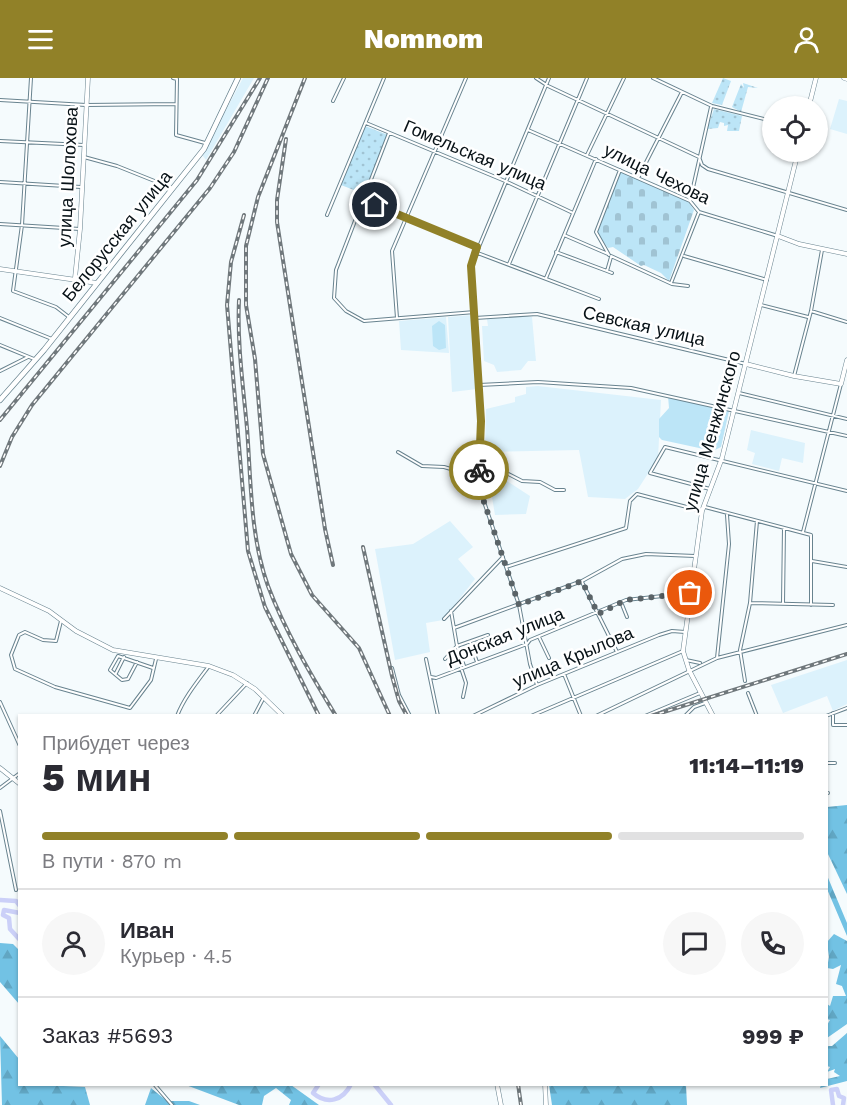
<!DOCTYPE html>
<html lang="ru">
<meta charset="utf-8">
<style>
body{margin:0;font-family:"Work Sans",sans-serif;background:#f7f7f7;color:#2b2b33;height:100vh;display:flex;flex-direction:column;font-size:22px;white-space:nowrap}
*{box-sizing:border-box;margin:0}
p{font-size:20px;color:#7c7c81}
.icon{flex:none;width:33px;height:33px;fill:none;stroke:currentColor;stroke-width:2;stroke-linecap:round;stroke-linejoin:round}
.map{position:relative;flex:1;overflow:hidden}
.side{position:absolute;left:18px;top:636px;width:810px;height:372px;display:flex;flex-direction:column;background:#fff;border-radius:0px;box-shadow:0 2px 4px #0004}
.side>*{flex:none}
.buttons{position:absolute;left:762px;top:18px;display:grid;gap:12px}
.buttons a{display:grid;place-items:center;width:66px;height:66px;border-radius:50%;background:#fff;box-shadow:0 2px 4px #0004;font-size:30px}
.pin{position:absolute;display:grid;place-items:center;width:51px;height:51px;color:#fff;margin:-26px;border:3px solid #fff;border-radius:50%;box-shadow:0 2px 6px #0007}
.courier{position:absolute;display:grid;place-items:center;width:60px;height:60px;margin:-30px;border:4px solid #918128;border-radius:50%;background:#fff;color:#222;box-shadow:0 2px 8px #0007}
.summary em{font-style:normal;font-weight:800}
.summary div{display:flex;flex-direction:column-reverse}
.summary{display:flex;align-items:center;justify-content:space-between;height:102px;padding:0 24px}
h1{font-size:39px;font-weight:800;line-height:45px}
.bar{display:grid;grid-template-columns:repeat(4,1fr);gap:9px 6px;align-content:center;height:72px;padding:0 24px}
.bar i{height:8px;border-radius:4px;background:#e1e1e2}
.bar .current{background:#918128}
.bar p{grid-column:span 4}
.line{display:flex;align-items:center;gap:15px;padding:0 24px;border-top:2px solid #e1e1e2}
.line div{flex:1}
.round{display:grid;place-items:center;flex:none;width:63px;height:63px;border-radius:32px;background:#f7f7f7}
header{display:flex;justify-content:space-between;align-items:center;height:78px;padding:0 24px;background:#918128;color:#fff;font-size:27px;font-weight:800}
.map>svg:first-child{display:block}
.built{fill:#dcf2fc}
.green{fill:url(#green-dots)}
.forest{fill:url(#forest-firs)}
.cemetery{fill:url(#cemetery-stones)}
.pitch{fill:#bce5f7}
.lines{fill:none;stroke-linecap:round;stroke-linejoin:round}
.river{stroke:#cbd0f8;stroke-width:4.5}
.minor-casing{stroke:#68838f;stroke-width:4}
.tertiary-casing{stroke:#68838f;stroke-width:5}
.secondary-casing{stroke:#68838f;stroke-width:6}
.minor{stroke:#fff;stroke-width:2}
.tertiary{stroke:#fff;stroke-width:4}
.secondary{stroke:#fff;stroke-width:4.5}
.rail-casing{stroke:#70787c;stroke-width:4}
.rail{stroke:#fff;stroke-width:1.5;stroke-dasharray:4.5;stroke-linecap:butt}
.done{stroke:#5a6367;stroke-width:6;stroke-dasharray:0 10.8}
.route{stroke:#918128;stroke-width:8}
.labels{text-anchor:middle;stroke-width:5;stroke-linejoin:round;paint-order:stroke}
.street-label{font-size:18px;fill:#071116;stroke:#fff}
</style>
<header><svg class="icon" aria-label="menu" viewBox="0 0 24 24"><path d="M4 6h16M4 12h16M4 18h16"/></svg>Nomnom<svg class="icon" aria-label="person" viewBox="0 0 24 24"><circle cx="12" cy="8" r="4"/><path d="M4 21q1-7 8-7t8 7"/></svg></header>
<div class="map">
<svg width="847" height="1027" viewBox="0 0 847 1027">
<defs>
<pattern id="green-dots" width="8" height="8" patternUnits="userSpaceOnUse" patternTransform="scale(1.5)"><rect width="8" height="8" fill="#bce5f7"/><path d="M2 2h.1M6 6h.1" fill="none" stroke="#a0c3d3" stroke-width="1.8" stroke-linecap="round"/></pattern>
<pattern id="forest-firs" width="22" height="20" patternUnits="userSpaceOnUse" patternTransform="scale(1.5)"><rect width="22" height="20" fill="#72c2e4"/><path d="M5 1l3.5 6h-7zM16 11l3.5 6h-7z" fill="#61a6c3"/></pattern>
<pattern id="cemetery-stones" width="16" height="16" patternUnits="userSpaceOnUse" patternTransform="scale(1.5)"><rect width="16" height="16" fill="#bce5f7"/><path d="M2 7V4a2 2 0 0 1 4 0v3zM10 15v-3a2 2 0 0 1 4 0v3z" fill="#a0c3d3"/></pattern>
</defs>
<rect width="100%" height="100%" fill="#f5fbfd"/>
<!-- built -->
<path class="built" d="M243,0H254L206,82L202,77Z
M839,21L847,23V56L830,51Z
M472,237L477,311L452,314L448,239Z
M526,238L532,239L536,283H528L521,292L497,294L494,287L484,283L482,248H488L487,241Z
M446,239L449,275L401,272L399,243Z
M538,308L661,322L658,380L638,411L625,421L588,419L579,372L485,374L486,331L515,324V319L526,316V309Z
M751,352L805,365L803,385L782,380L779,393L752,386L755,375L747,372Z
M490,392L530,418L526,436L495,437L488,395Z
M450,443L473,469L458,481L475,501L443,542L426,545L430,574L395,582L375,471L413,466Z
M847,582V626L833,633L827,618L783,635L771,607Z"/>
<!-- green -->
<path class="green" d="M723,0L731,3L722,27L712,25Z
M743,5L758,10L748,9L741,34L732,29L741,6L744,10Z
M714,31L742,38L739,53H727L728,47L724,48V45L720,44L718,50L707,51Z
M365,48L388,57L364,116L341,107Z"/>
<!-- forest -->
<path class="forest" d="M847,727V816L827,774V729Z
M826,795L847,845V858L827,811Z
M834,856L847,863V946L827,960V947L830,942L827,941V926L830,928L833,918H846L842,908L836,906L841,887L833,891L827,890L829,879L827,864Z
M0,865L13,866L19,872V926L0,904Z
M847,955V1003L820,1010L821,1007L826,1006L827,1001L840,998L834,994L835,991L827,994L830,989L827,988V968H832Z
M0,958L19,981L20,1006L85,1009L90,1027H2Z
M186,1007H291L319,1027H289L291,1022L276,1010L264,1018L262,1027H239Z
M549,1007H686L687,1027H552Z
M151,1010L167,1023H189L200,1027H145Z"/>
<!-- cemetery -->
<path class="cemetery" d="M620,93L688,123L694,132L669,203L661,195L644,187L641,188L613,169L608,170L597,155Z"/>
<!-- pitch -->
<path class="pitch" d="M439,243L445,247L446,270L439,272L433,268L432,248Z
M668,318L729,333L721,369L713,373L662,362L659,359V341L669,330Z"/>
<g class="lines">
<!-- river -->
<path class="river" d="M0,822L16,823L20,828
M20,835L4,832L3,837L9,840L10,851L20,862
M319,1006L313,1015C327,1027 343,1023 351,1006
M374,1006L391,1027
M833,1027L831,1012L837,1011L839,1018L844,1020L843,1027"/>
<!-- minor casing -->
<g class="minor-casing">
<path id="minor" d="M31,0L22,147L13,213L56,229L69,239
M173,0L177,1L176,57L205,65
M536,0L548,8L699,79L702,87L708,91L847,132
M653,0L712,28L772,43
M0,22L86,27L176,26
M333,23L344,0
M366,45L505,103L573,135
M528,52L690,123L699,134L778,158
M389,55L336,192L334,220L346,233L364,243L475,234
M0,63L84,67
M587,77L624,0
M84,79L117,88L172,110
M638,100L682,14
M0,104L81,109
M363,122L477,169
M690,123L711,29
M327,137L384,0
M0,146L80,151
M564,157L608,176
M475,174L599,221
M556,174L607,193
M609,177L596,154L620,92
M611,178L672,206L688,208
M684,178L767,202
M611,179L607,193L612,195
M509,186L587,0
M546,200L596,81
M671,205L699,134
M761,227L808,239
M811,233L847,244
M0,240L52,261
M397,240L392,173L466,0
M475,240L537,236L746,286
M0,267L34,281
M0,293L28,279
M794,298L811,233L822,172
M479,307L538,304L631,310L847,358
M739,315L847,341
M398,374L422,388L444,389L478,399
M479,381L522,403L540,404L555,412H564
M710,411L650,395L665,369L847,413
M705,429L811,457V527
M803,454L841,306
M812,483L847,489
M506,489L626,450L630,423L637,416L702,433
M582,504L617,574
M621,524L627,539
M750,525L833,527
M783,525L784,450
M451,533L457,568L464,588
M444,541L503,479
M61,543L56,563L43,562L25,554L19,557L11,577L15,591L55,609L130,630L151,602L156,581
M454,550L582,503L622,481L646,476L695,478
M539,559L549,580
M470,564L477,584
M717,580L729,466L727,437
M426,581L438,638
M445,581L457,568L488,557
M686,582L700,585
M137,584L128,601L122,602L110,592L118,578L153,590
M392,590L399,617L410,638
M461,590L466,605L463,619
M116,595L124,579
M564,596L581,638
M431,599L436,600L527,566L530,562L626,522L690,515
M745,603L740,572L750,525L757,443
M537,607L530,586L519,527L480,412L481,343L471,188L549,0
M748,615L757,638
M0,624L20,668
M833,635V647H847
M177,638C184,620 197,604 209,588
M216,638L247,605
M254,638L264,619
M473,638L537,607L659,557L672,553L685,554
M531,638L683,573
M596,638L717,580L847,547
M645,638L700,615
M685,638L694,629L705,625
M826,638L847,630
M826,685H835
M0,710L20,695
M826,715H828
M0,733L16,812
M154,1006L172,1027"/>
</g>
<!-- tertiary casing -->
<g class="tertiary-casing">
<path id="tertiary" d="M844,0L847,1
M809,28L816,0
M778,158L799,166L847,176
M0,191L97,205
M75,200L80,151L88,0
M746,286L794,298L841,306L847,282
M0,510L49,533L76,553L113,572L209,588L233,597L255,611L283,638
M713,638L689,592L683,573L702,433L722,380L798,74
M0,690L20,706
M497,1006L501,1027
M545,1006L546,1027"/>
</g>
<!-- secondary casing -->
<g class="secondary-casing">
<path id="secondary" d="M0,322L44,272L204,71L238,0"/>
</g>
<!-- minor -->
<use href="#minor" class="minor"/>
<!-- tertiary -->
<use href="#tertiary" class="tertiary"/>
<!-- secondary -->
<use href="#secondary" class="secondary"/>
<!-- rail casing -->
<g class="rail-casing">
<path id="rail" d="M305,0L258,119L246,168V227L255,281L263,376L291,476L312,517L359,570L390,638
M286,61L277,122V144L325,451L333,487
M244,137L231,184L227,227L248,473L265,529L319,638
M239,222C237,264 243,307 247,350C251,402 250,458 268,508C285,553 311,597 336,638
M0,342L197,102L260,0
M0,388L12,359L32,327L210,110L234,74L268,0
M363,469L392,598L399,623L407,638
M651,638L847,576
M518,1006L521,1027"/>
</g>
<!-- rail -->
<use href="#rail" class="rail"/>
</g>
<g class="lines">
<!-- done -->
<path class="done" d="M479,392L480,412L519,527L582,503L598,536L626,522L690,515"/>
<!-- route -->
<path class="route" d="M375,127L477,169L471,188L481,343L479,392"/>
</g>
<g class="labels">
<!-- street labels -->
<g class="street-label">
<text transform="translate(475 77) rotate(23)" y="6">Гомельская улица</text>
<text transform="translate(657 96) rotate(26)" y="6">улица Чехова</text>
<text transform="translate(68 99) rotate(-87)" y="6">улица Шолохова</text>
<text transform="translate(117 158) rotate(-51)" y="6">Белорусская улица</text>
<text transform="translate(644 248) rotate(13)" y="6">Севская улица</text>
<text transform="translate(712 353) rotate(-74)" y="6">улица Менжинского</text>
<text transform="translate(505 558) rotate(-22)" y="6">Донская улица</text>
<text transform="translate(573 579) rotate(-23)" y="6">улица Крылова</text>
</g>
</g>
</svg>
<div class="buttons">
<a><svg class="icon" aria-label="locate" viewBox="0 0 24 24"><circle cx="12" cy="12" r="6"/><path d="M12 2v4M12 18v4M2 12h4M18 12h4"/></svg></a>
</div>
<div class="pin" style="left:690px;top:515px;background:#ea580c"><svg class="icon" aria-label="bag" viewBox="0 0 24 24"><path d="M5 8h14l-1 12H6zM9 8a3 3 0 0 1 6 0"/></svg></div>
<div class="pin" style="left:375px;top:127px;background:#1f2937"><svg class="icon" aria-label="home" viewBox="0 0 24 24"><path d="M3 11l9-7 9 7M6 9v11h12V9"/></svg></div>
<div class="courier" style="left:479px;top:392px"><svg class="icon" aria-label="bike" viewBox="0 0 24 24"><circle cx="6" cy="16" r="4"/><circle cx="18" cy="16" r="4"/><path d="M6 16l4-8h5l3 8M10 8l3 8H6M13 5h3"/></svg></div>
<section class="side">
<div class="summary"><div><h1>5 мин</h1><p>Прибудет через</p></div><em>11:14–11:19</em></div>
<div class="bar"><i class="current"></i><i class="current"></i><i class="current"></i><i></i><p>В пути · 870 m</p></div>
<div class="line" style="height:108px"><a class="round"><svg class="icon" aria-label="person" viewBox="0 0 24 24"><circle cx="12" cy="8" r="4"/><path d="M4 21q1-7 8-7t8 7"/></svg></a><div><b>Иван</b><p>Курьер · 4.5</p></div><a class="round"><svg class="icon" aria-label="chat" viewBox="0 0 24 24"><path d="M4 5h16v11H9l-5 4z"/></svg></a><a class="round"><svg class="icon" aria-label="phone" viewBox="0 0 24 24"><path d="M5 4h4l2 5-3 2q2 4 5 5l2-3 5 2v4C11 20 4 13 5 4z"/></svg></a></div>
<div class="line" style="height:78px"><div>Заказ #5693</div><b>999 ₽</b></div>
</section>
</div>
